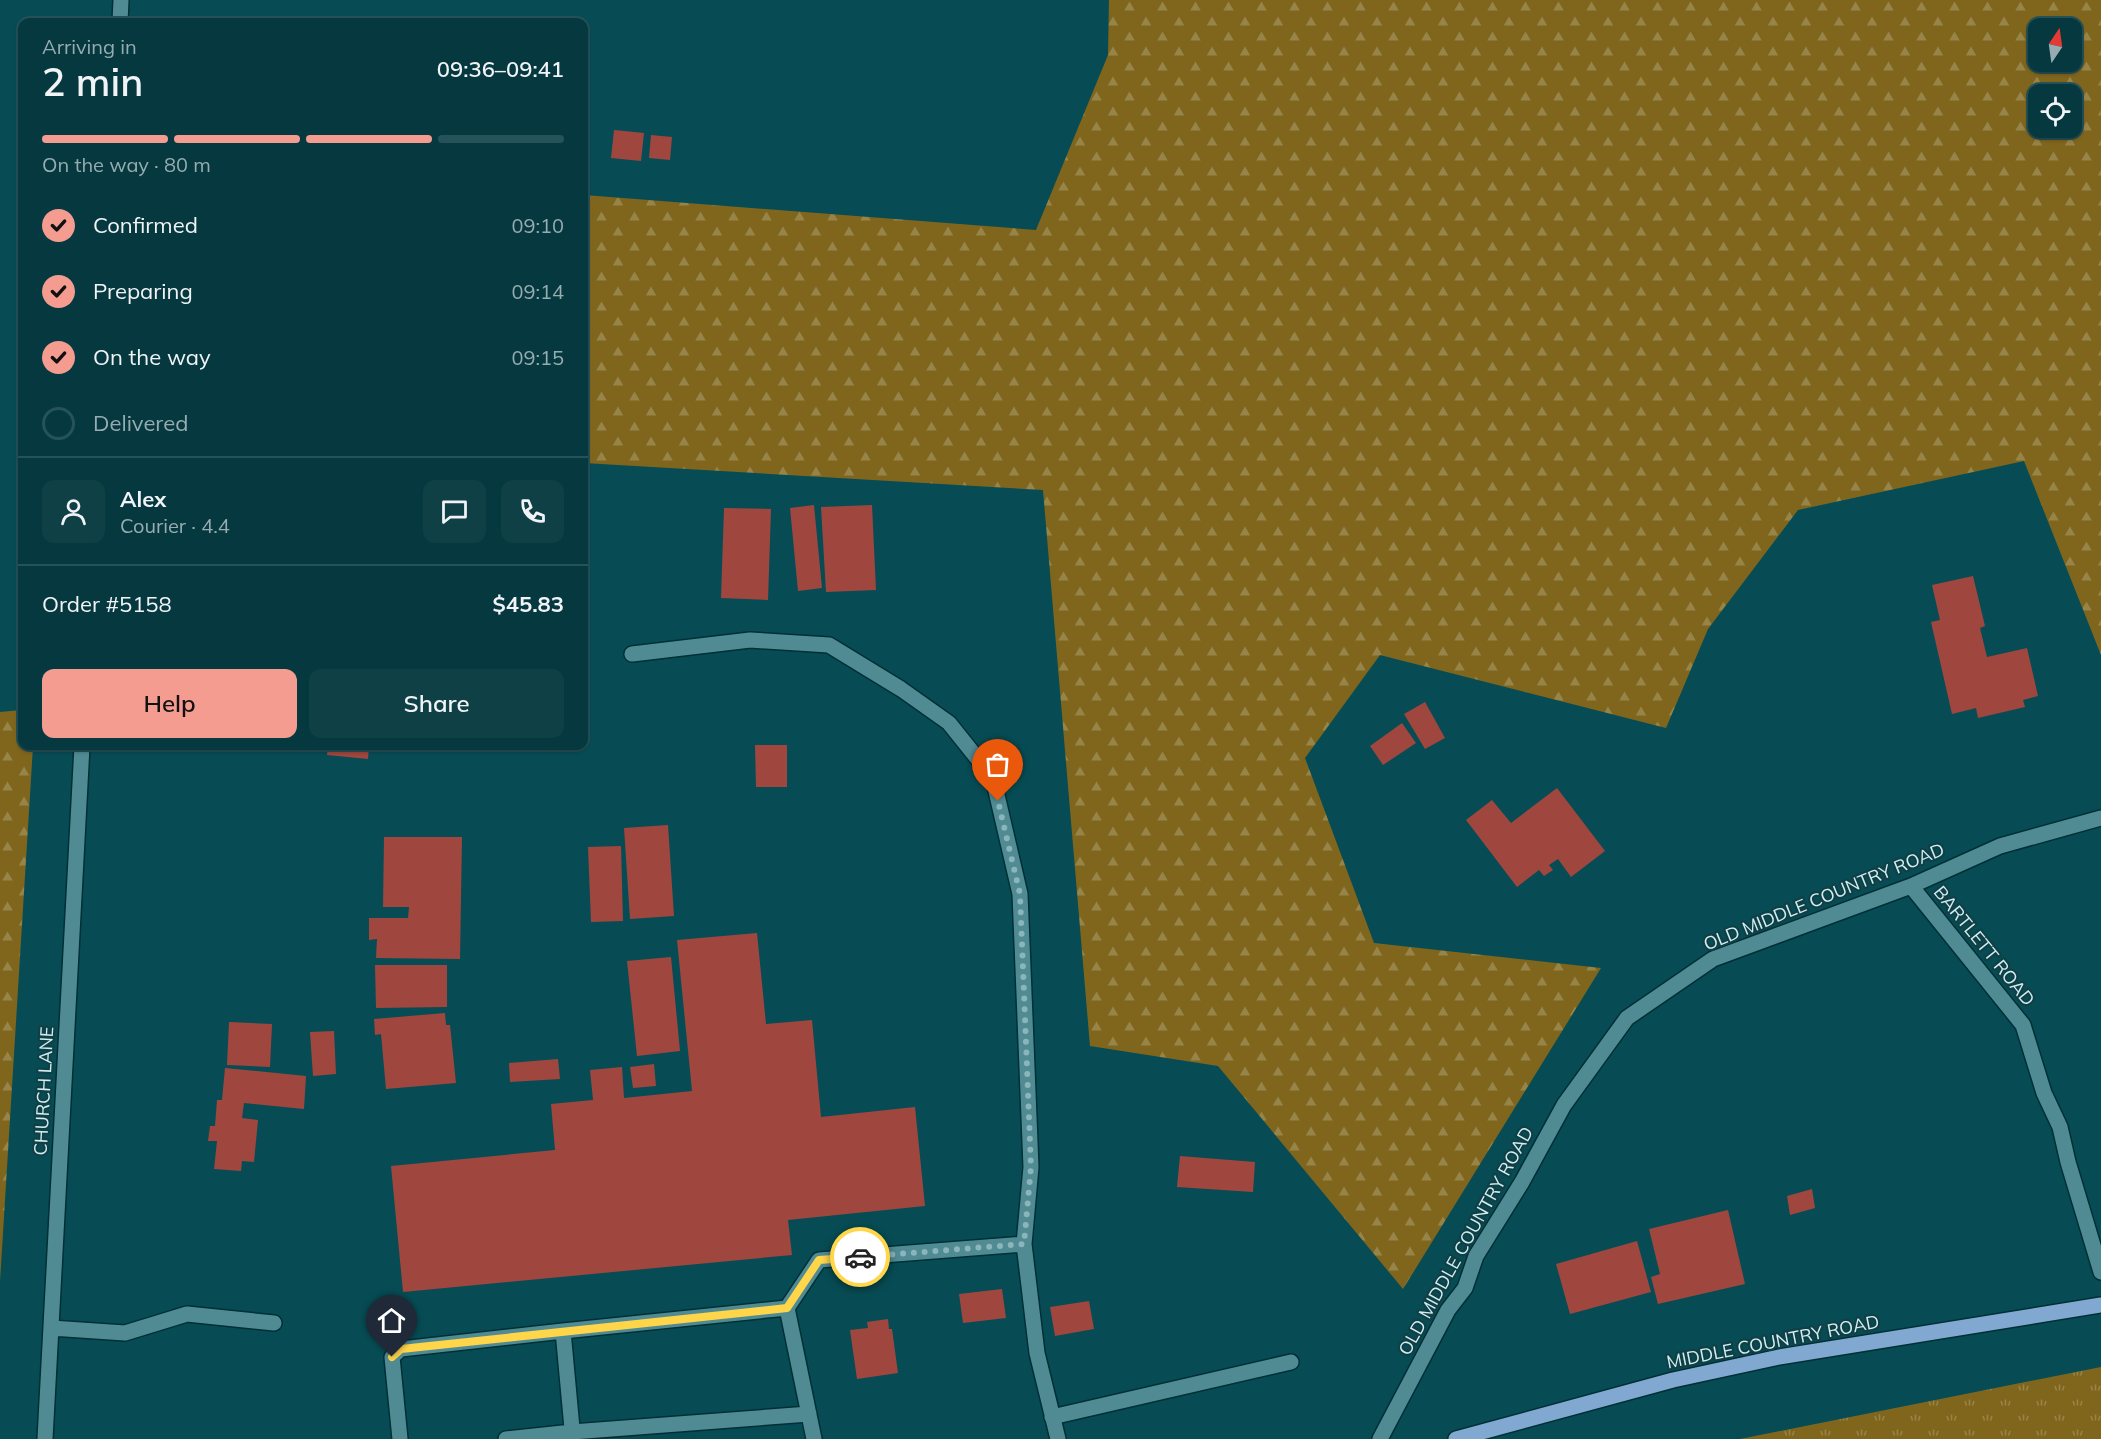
<!DOCTYPE html>
<meta charset="utf-8">
<style>
body{margin:0;font-family:Mulish,sans-serif;background:#0e4046;color:#f1f3f6;height:100vh;display:flex;flex-direction:column;font-size:22px;white-space:nowrap}
*{box-sizing:border-box;margin:0}
p{font-size:20px;color:#97acb0}
.icon{flex:none;width:33px;height:33px;fill:none;stroke:currentColor;stroke-width:2;stroke-linecap:round;stroke-linejoin:round}
.map{position:relative;flex:1;overflow:hidden}
.drawer{position:absolute;left:18px;top:18px;width:570px;height:732px;display:flex;flex-direction:column;background:#05393f;border-radius:12px;box-shadow:0 2px 4px #0004,0 0 0 2px #265359}
.drawer>*{flex:none}
.needle{width:39px;rotate:13deg}
.tools{position:absolute;left:2028px;top:18px;display:grid;gap:12px}
.tools a{display:grid;place-items:center;width:54px;height:54px;border-radius:12px;background:#05393f;box-shadow:0 2px 4px #0004,0 0 0 2px #265359;font-size:30px}
.pin{position:absolute;display:grid;place-items:center;width:51px;height:51px;color:#fff;margin:-62px -26px;border-radius:50% 50% 50% 0;rotate:-45deg;box-shadow:0 0 6px #0007}
.pin .icon{rotate:45deg}
.courier{position:absolute;display:grid;place-items:center;width:60px;height:60px;margin:-30px;border:4px solid #ffd54a;border-radius:50%;background:#fff;color:#222;box-shadow:0 2px 8px #0007}
.headline em{font-style:normal;font-weight:600}
.headline div{display:flex;flex-direction:column-reverse}
.headline{display:flex;align-items:center;justify-content:space-between;height:102px;padding:0 24px}
h1{font-size:39px;font-weight:600;line-height:45px}
.bar{display:grid;grid-template-columns:repeat(4,1fr);gap:9px 6px;align-content:center;height:72px;padding:0 24px}
.bar i{height:8px;border-radius:4px;background:#265359}
.bar .selected{background:#f59c91}
.bar p{grid-column:span 4}
.line{display:flex;align-items:center;gap:15px;padding:0 24px;border-top:2px solid #265359}
.line div{flex:1}
.round{display:grid;place-items:center;flex:none;width:63px;height:63px;border-radius:12px;background:#0e4046}
ol{padding:0 24px;list-style:none}
li{display:flex;align-items:center;gap:18px;height:66px}
li p{margin-inline-start:auto}
li .icon{padding:6px;border-radius:50%;background:#f59c91;color:#111;stroke-width:4}
li:last-child{color:#97acb0}
li i{width:33px;height:33px;border:3px solid #265359;border-radius:50%}
.cta{display:flex;gap:12px;margin-top:auto;padding:12px 24px}
.cta a{flex:1;height:69px;border-radius:12px;background:#f59c91;color:#111;font-size:24px;font-weight:600;line-height:69px;text-align:center}
.cta a+a{background:#0e4046;color:#f1f3f6}
.map>svg:first-child{display:block}
.forest{fill:url(#forest-firs);fill-rule:evenodd}
.park{fill:url(#park-tufts)}
.building{fill:#9f473e}
.lines{fill:none;stroke-linecap:round;stroke-linejoin:round}
.minor-casing{stroke:#003036;stroke-width:18}
.major-casing{stroke:#003036;stroke-width:18}
.minor{stroke:#508b94;stroke-width:15}
.major{stroke:#81a8d1;stroke-width:15}
.done{stroke:#8ab5bb;stroke-width:6;stroke-dasharray:0 10.8}
.route{stroke:#ffd54a;stroke-width:8}
.labels{text-anchor:middle;stroke-width:4.5;stroke-linejoin:round;paint-order:stroke}
.street-label{font-size:18px;fill:#d1eef3;stroke:#104046}
</style>
<div class="map">
<svg width="2101" height="1439" viewBox="0 0 2101 1439">
<defs>
<pattern id="forest-firs" width="22" height="20" patternUnits="userSpaceOnUse" patternTransform="scale(1.5)"><rect width="22" height="20" fill="#80661d"/><path d="M5 1l3.5 6h-7zM16 11l3.5 6h-7z" fill="#978449"/></pattern>
<pattern id="park-tufts" width="24" height="20" patternUnits="userSpaceOnUse" patternTransform="scale(1.5)"><rect width="24" height="20" fill="#80661d"/><path d="M3 7l-1-3M5 7V3M7 7l1-3M15 17l-1-3M17 17v-4M19 17l1-3" fill="none" stroke="#978449"/></pattern>
</defs>
<rect width="100%" height="100%" fill="#074c54"/>
<!-- forest -->
<path class="forest" d="M1109,0H2101V655L2024,461L1798,510L1708,629L1666,728L1380,655L1305,758L1374,943L1601,968L1403,1289L1218,1066L1090,1046L1043,490L584,463V195L1036,230L1108,55ZM2038,28H2072V62H2038ZM2038,94H2072V128H2038Z
M22,710V746H33L0,1281V712Z"/>
<!-- park -->
<path class="park" d="M2101,1367V1439H1740Z"/>
<!-- building -->
<path class="building" d="M614,130L644,133L641,161L611,158Z
M651,135L672,137L670,160L649,158Z
M814,505L822,588L798,591L790,508Z
M872,505L876,590L826,592L821,507Z
M724,508L771,509L768,600L721,598Z
M1973,576L1985,626L1980,628L1987,657L2027,648L2038,696L2023,700L2025,707L1978,718L1976,708L1952,714L1931,622L1940,620L1932,585Z
M1425,702L1445,738L1425,749L1404,714Z
M1402,723L1416,743L1383,765L1370,746Z
M755,745H787V787H756Z
M328,746H369L368,759L327,755Z
M1557,788L1605,851L1571,877L1558,859L1549,865L1553,870L1544,876L1539,870L1517,887L1466,820L1492,800L1511,823Z
M668,825L674,916L630,919L624,828Z
M384,837H462L460,959L376,958L377,939L369,940V918H408L409,907H383Z
M621,846L623,921L591,922L588,847Z
M757,933L766,1024L812,1020L821,1117L915,1107L925,1206L788,1220L792,1255L403,1292L391,1166L555,1150L551,1104L593,1100L590,1070L622,1067L624,1098L692,1091L677,940Z
M671,957L680,1051L637,1056L627,961Z
M375,965H447V1007L376,1008Z
M445,1013L446,1025H450L456,1083L386,1089L381,1034L375,1035L374,1019Z
M229,1022L272,1024L270,1067L227,1065Z
M334,1031L336,1074L313,1076L310,1032Z
M558,1059L560,1079L510,1082L509,1063Z
M654,1064L656,1086L633,1088L630,1067Z
M225,1068L306,1076L304,1109L244,1103L242,1118L258,1120L254,1162L242,1161L241,1171L214,1169L217,1141H208L210,1126H215L217,1100H222Z
M1180,1156L1255,1162L1253,1192L1177,1187Z
M1812,1189L1815,1208L1790,1215L1787,1196Z
M1728,1210L1745,1284L1658,1304L1651,1277L1660,1274L1649,1229Z
M1637,1241L1651,1292L1570,1314L1556,1264Z
M1002,1289L1006,1318L963,1323L959,1294Z
M1089,1301L1094,1329L1055,1336L1050,1307Z
M888,1319L889,1329H892L898,1373L857,1379L850,1330L868,1328L867,1322Z"/>
<g class="lines">
<!-- minor casing -->
<g class="minor-casing">
<path id="minor" d="M120,22L121,0
M632,654L750,640L829,645L901,689L949,723L993,778L1020,894L1031,1167L1024,1244
M1911,886L2023,1025L2044,1093L2060,1127L2068,1162L2101,1272
M787,1308L819,1260L1024,1244L1037,1353L1058,1439
M51,1328L125,1333L187,1314L274,1323
M1052,1417L1291,1362
M45,1439L82,746
M400,1439L392,1357L401,1349L563,1331
M506,1439L572,1432L809,1414
M573,1439L563,1331L787,1308L814,1439
M1380,1439L1448,1310L1465,1288L1476,1256L1522,1182L1564,1105L1627,1018L1713,959L1911,886L2000,846L2101,818"/>
</g>
<!-- major casing -->
<g class="major-casing">
<path id="major" d="M1456,1439L1673,1380L1779,1357L2101,1305"/>
</g>
<!-- minor -->
<use href="#minor" class="minor"/>
<!-- major -->
<use href="#major" class="major"/>
</g>
<g class="lines">
<!-- done -->
<path class="done" d="M860,1257L1024,1244L1031,1167L1020,894L998,801"/>
<!-- route -->
<path class="route" d="M392,1357L401,1349L787,1308L819,1260L860,1257"/>
</g>
<g class="labels">
<!-- street labels -->
<g class="street-label">
<text transform="translate(1824 897) rotate(-22)" y="6">OLD MIDDLE COUNTRY ROAD</text>
<text transform="translate(1984 946) rotate(51)" y="6">BARTLETT ROAD</text>
<text transform="translate(44 1091) rotate(-87)" y="6">CHURCH LANE</text>
<text transform="translate(1466 1241) rotate(-61)" y="6">OLD MIDDLE COUNTRY ROAD</text>
<text transform="translate(1773 1342) rotate(-11)" y="6">MIDDLE COUNTRY ROAD</text>
</g>
</g>
</svg>
<div class="tools">
<a><svg class="needle" viewBox="-14 -14 28 28"><path d="M0-13l5 13h-10z" fill="#e53935"/><path d="M0 13l5-13h-10z" fill="#97acb0"/></svg></a>
<a><svg class="icon" aria-label="locate" viewBox="0 0 24 24"><circle cx="12" cy="12" r="6"/><path d="M12 2v4M12 18v4M2 12h4M18 12h4"/></svg></a>
</div>
<div class="pin" style="left:998px;top:801px;background:#ea580c"><svg class="icon" aria-label="bag" viewBox="0 0 24 24"><path d="M5 8h14l-1 12H6zM9 8a3 3 0 0 1 6 0"/></svg></div>
<div class="pin" style="left:392px;top:1357px;background:#1f2937"><svg class="icon" aria-label="home" viewBox="0 0 24 24"><path d="M3 11l9-7 9 7M6 9v11h12V9"/></svg></div>
<div class="courier" style="left:860px;top:1257px"><svg class="icon" aria-label="car" viewBox="0 0 24 24"><path d="M5 17H2v-5l4-1 3-4h7l3 4 3 1v5h-3M9 17h6M6 11h13"/><circle cx="7" cy="17" r="2"/><circle cx="17" cy="17" r="2"/></svg></div>
<section class="drawer">
<div class="headline"><div><h1>2 min</h1><p>Arriving in</p></div><em>09:36–09:41</em></div>
<div class="bar"><i class="selected"></i><i class="selected"></i><i class="selected"></i><i></i><p>On the way · 80 m</p></div>
<ol>
<li><svg class="icon" aria-label="check" viewBox="0 0 24 24"><path d="M5 12l5 5 9-10"/></svg>Confirmed<p>09:10</p></li>
<li><svg class="icon" aria-label="check" viewBox="0 0 24 24"><path d="M5 12l5 5 9-10"/></svg>Preparing<p>09:14</p></li>
<li><svg class="icon" aria-label="check" viewBox="0 0 24 24"><path d="M5 12l5 5 9-10"/></svg>On the way<p>09:15</p></li>
<li><i></i>Delivered</li>
</ol>
<div class="line" style="height:108px"><a class="round"><svg class="icon" aria-label="person" viewBox="0 0 24 24"><circle cx="12" cy="8" r="4"/><path d="M4 21q1-7 8-7t8 7"/></svg></a><div><b>Alex</b><p>Courier · 4.4</p></div><a class="round"><svg class="icon" aria-label="chat" viewBox="0 0 24 24"><path d="M4 5h16v11H9l-5 4z"/></svg></a><a class="round"><svg class="icon" aria-label="phone" viewBox="0 0 24 24"><path d="M5 4h4l2 5-3 2q2 4 5 5l2-3 5 2v4C11 20 4 13 5 4z"/></svg></a></div>
<div class="line" style="height:78px"><div>Order #5158</div><b>$45.83</b></div>
<div class="cta"><a>Help</a><a>Share</a></div>
</section>
</div>
